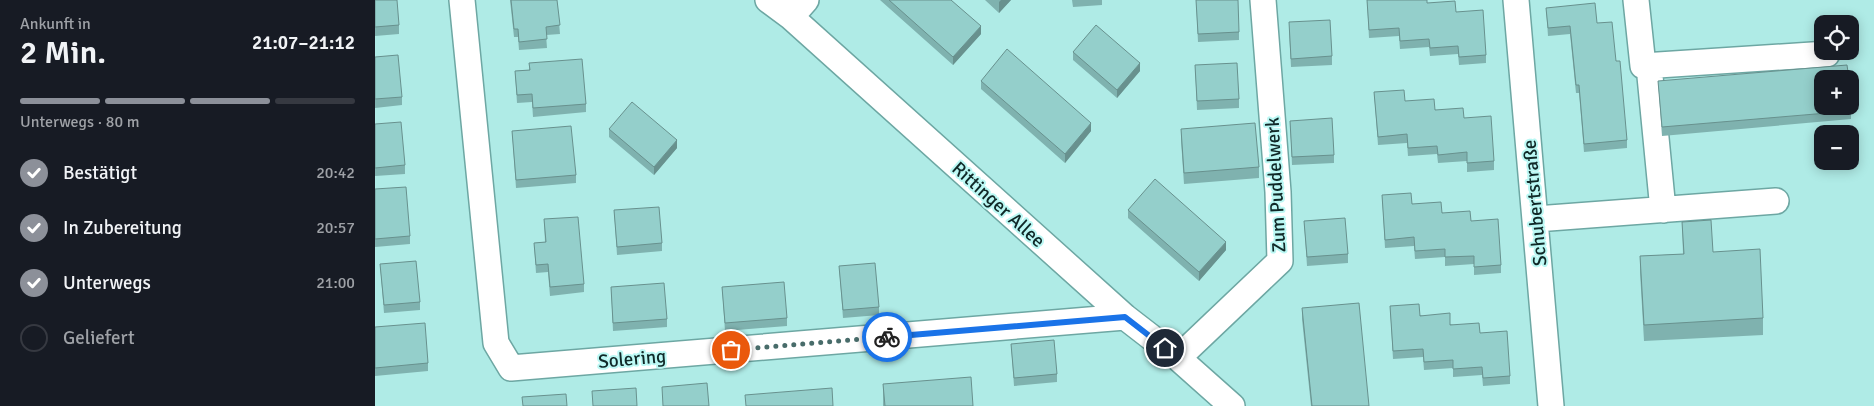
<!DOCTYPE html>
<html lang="de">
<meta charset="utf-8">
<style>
body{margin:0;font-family:Signika,sans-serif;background:#242831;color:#f1f3f6;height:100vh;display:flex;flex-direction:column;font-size:19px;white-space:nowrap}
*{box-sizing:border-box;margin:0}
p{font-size:16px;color:#9ea1a6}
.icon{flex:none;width:28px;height:28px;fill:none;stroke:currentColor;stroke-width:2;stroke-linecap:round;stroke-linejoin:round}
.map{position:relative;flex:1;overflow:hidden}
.drawer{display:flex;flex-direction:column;background:#171b24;width:375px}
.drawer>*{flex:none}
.controls{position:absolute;left:1439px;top:15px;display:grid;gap:10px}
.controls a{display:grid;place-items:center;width:45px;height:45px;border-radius:10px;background:#171b24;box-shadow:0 2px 12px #0003;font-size:25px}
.pin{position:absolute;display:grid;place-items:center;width:42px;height:42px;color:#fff;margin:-21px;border:2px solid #fff;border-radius:50%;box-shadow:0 1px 5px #0007}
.courier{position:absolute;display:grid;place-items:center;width:50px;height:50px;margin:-25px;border:4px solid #1a73e8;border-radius:50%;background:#fff;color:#222;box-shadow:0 1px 6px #0007}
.overview em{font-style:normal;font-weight:600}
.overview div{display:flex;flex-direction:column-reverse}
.overview{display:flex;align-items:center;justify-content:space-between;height:85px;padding:0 20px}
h1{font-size:32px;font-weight:600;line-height:38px}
.bar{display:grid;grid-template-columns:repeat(4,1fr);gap:8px 5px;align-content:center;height:60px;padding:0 20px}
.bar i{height:6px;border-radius:4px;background:#363941}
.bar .active{background:#8c9099}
.bar p{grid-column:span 4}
ol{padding:0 20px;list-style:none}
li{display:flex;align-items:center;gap:15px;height:55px}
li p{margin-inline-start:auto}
li .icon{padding:5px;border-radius:50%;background:#8c9099;color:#fff;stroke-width:4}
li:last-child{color:#9ea1a6}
li i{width:28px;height:28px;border:2px solid #363941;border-radius:50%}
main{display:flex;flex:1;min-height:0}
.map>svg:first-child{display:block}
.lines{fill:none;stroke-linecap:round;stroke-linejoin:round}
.minor-casing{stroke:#6da7a3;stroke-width:28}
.minor{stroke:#fff;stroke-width:25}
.wall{fill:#7fb2af}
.shaded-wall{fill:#68918e}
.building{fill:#94cfcb;stroke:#68918e}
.done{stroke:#486c6a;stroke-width:5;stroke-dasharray:0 9}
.route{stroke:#1a73e8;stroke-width:6}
.labels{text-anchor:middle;stroke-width:4;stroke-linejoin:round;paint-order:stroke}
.street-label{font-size:19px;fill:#102827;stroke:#bbf8f4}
</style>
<main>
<section class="drawer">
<div class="overview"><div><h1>2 Min.</h1><p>Ankunft in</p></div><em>21:07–21:12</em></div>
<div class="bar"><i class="active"></i><i class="active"></i><i class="active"></i><i></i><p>Unterwegs · 80 m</p></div>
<ol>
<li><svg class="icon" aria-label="check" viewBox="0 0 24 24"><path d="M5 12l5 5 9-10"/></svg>Bestätigt<p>20:42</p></li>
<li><svg class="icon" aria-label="check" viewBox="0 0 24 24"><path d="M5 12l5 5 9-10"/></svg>In Zubereitung<p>20:57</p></li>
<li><svg class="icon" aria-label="check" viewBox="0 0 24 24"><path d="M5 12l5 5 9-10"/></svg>Unterwegs<p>21:00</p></li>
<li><i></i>Geliefert</li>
</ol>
</section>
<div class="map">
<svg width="1499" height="406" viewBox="0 0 1499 406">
<rect width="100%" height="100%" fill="#afebe6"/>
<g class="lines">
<!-- minor casing -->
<g class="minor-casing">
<path id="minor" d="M87,0L121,343L136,368L750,317
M393,0L416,17L750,317L803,358L857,406
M1141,0L1176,406
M1261,0L1268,66L1452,54
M416,17L431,0
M1274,66L1288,210
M1161,219L1401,201
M803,358L905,261L903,192L888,0"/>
</g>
<!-- minor -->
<use href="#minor" class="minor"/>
</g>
<!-- wall -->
<path class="wall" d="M0,0L24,25V34L0,36Z
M135,0H182L185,34L171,35L172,48L144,50L143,37H139Z
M505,0H576L606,34L578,65Z
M610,0H636L624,13Z
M697,0H727V5L698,7Z
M821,0L864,32V40L823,42Z
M992,0H1052V3L1081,12L1111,55V63L1084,65L1083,54L1055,56L1054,47L1025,49L1024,36L994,38Z
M1171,8L1222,23L1241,61L1252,140V148L1209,152L1204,93H1201L1195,34L1173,36Z
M914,30L957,56V65L916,67Z
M698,52L765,71L742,98L698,60Z
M0,57L27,97V105L0,108Z
M154,63L211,104V112L158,117L157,102L142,103L140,71L154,70Z
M820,65L864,99V108L822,110Z
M606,81L716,131L690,163L606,89Z
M1283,81L1476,111V119L1287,136Z
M999,92L1089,118L1119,161V170L1092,172V161L1063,163L1062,154L1033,156L1032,143L1003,145Z
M915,121L959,155V163L917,165Z
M0,124L30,165V174L0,176Z
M234,129L302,148L279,175L234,137Z
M806,129L884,167V178L809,184L806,140Z
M137,131L201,175V183L141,188Z
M0,189L35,236V244L0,247Z
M1007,195L1096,221L1126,265V273L1099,275V264L1070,266V257L1040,259L1039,246L1010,248Z
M239,210L287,243V251L242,255Z
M753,210L851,250L824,281L753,218Z
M169,219L209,284V292L175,296L173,272L161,273L159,243L170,242Z
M929,221L973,254V263L932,266Z
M1307,222L1338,252L1388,318V335L1269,341L1265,272V256L1308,254Z
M5,264L45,302V310L9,313Z
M464,266L504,307V315L468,318Z
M236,287L292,319V327L238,331Z
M347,287L412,318V326L350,331Z
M1015,306L1105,333L1135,376V384L1108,386L1107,375L1078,377V368L1049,370L1048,357L1018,359Z
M927,308L994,406H936L927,319Z
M0,327L53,363V371L0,376Z
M636,344L682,374V382L639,386Z
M508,384L598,406H508Z"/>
<!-- shaded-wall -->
<path class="shaded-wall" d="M626,0H636L624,13V2Z
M606,26V34L578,65V57Z
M765,63V71L742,98V90Z
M716,123V131L690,163V154Z
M302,140V148L279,175V167Z
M851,242V250L824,281V272Z"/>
<!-- building -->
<path class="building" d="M0,0H22L24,25L0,27Z
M136,0H182L185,25L171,27L172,39L144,42L143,29H139Z
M514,0H576L606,26L578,57Z
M821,0H863L864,32L823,34Z
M992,0H1052V3L1080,1L1081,12L1108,10L1111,55L1084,57L1083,46L1055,48L1054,39L1025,41L1024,28L994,30Z
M1220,3L1222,23L1237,22L1241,61H1245L1252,140L1209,144L1204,85H1201L1195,26L1173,28L1171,8Z
M955,20L957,56L916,59L914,22Z
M721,25L765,63L742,90L698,52Z
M632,49L716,123L690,154L606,81Z
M23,55L27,97L0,99V57Z
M207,59L211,104L158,108L157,94L142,95L140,71L155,70L154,63Z
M862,63L864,99L822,101L820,65Z
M1472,65L1474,79H1448V106H1475V97L1476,111L1287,127L1283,81Z
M1029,90L1030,101L1059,99L1060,110L1088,108L1089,118L1116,116L1119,161L1092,163V152L1063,155L1062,146L1033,148L1032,134L1003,137L999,92Z
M257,102L302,140L279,167L234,129Z
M957,118L959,155L917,157L915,121Z
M26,122L30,165L0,168V124Z
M880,123L884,167L809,173L806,129Z
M196,126L201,175L141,180L137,131Z
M780,179L851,242L824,272L753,210Z
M31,187L35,236L0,239V189Z
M1036,193L1037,204L1066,202L1067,213L1095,211L1096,221L1123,219L1126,265L1099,267V256L1070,257V249L1040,251L1039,237L1010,240L1007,195Z
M284,207L287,243L242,247L239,210Z
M203,217L209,284L175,287L173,264L161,265L159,243L171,242L169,219Z
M970,218L973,254L932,257L929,221Z
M1336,220L1338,252L1385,249L1388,318L1269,325L1265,256L1309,254L1307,222Z
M41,261L45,302L9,305L5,264Z
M500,263L504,307L468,310L464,266Z
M409,282L412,318L350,323L347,287Z
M289,283L292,319L238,323L236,287Z
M984,303L994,406H937L927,308Z
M1044,304L1045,316L1075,313V325L1104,323L1105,333L1132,331L1135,376L1108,378L1107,367L1078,369V360L1049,362L1048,349L1018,351L1015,306Z
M50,323L53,363L0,368V327Z
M679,340L682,374L639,378L636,344Z
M596,377L598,406H510L508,384Z
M332,383L334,406H288L287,387Z
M261,388L262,406H218L217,391Z
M457,388L458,406H371L370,395Z
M191,394L192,406H148L147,397Z"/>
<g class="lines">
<!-- done -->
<path class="done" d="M356,350L512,337"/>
<!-- route -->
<path class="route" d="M512,337L750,317L790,348"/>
</g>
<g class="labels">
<!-- street labels -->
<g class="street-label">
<text transform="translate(900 185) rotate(-93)" y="7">Zum Puddelwerk</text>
<text transform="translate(1159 203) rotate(-95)" y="7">Schubertstraße</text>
<text transform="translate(624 204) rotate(42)" y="7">Rittinger Allee</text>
<text transform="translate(257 358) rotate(-5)" y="7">Solering</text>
</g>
</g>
</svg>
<div class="controls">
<a><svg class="icon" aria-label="locate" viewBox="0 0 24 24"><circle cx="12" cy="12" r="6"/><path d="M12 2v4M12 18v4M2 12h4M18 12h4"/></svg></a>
<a>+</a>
<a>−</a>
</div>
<div class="pin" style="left:356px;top:350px;background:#ea580c"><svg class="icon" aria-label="bag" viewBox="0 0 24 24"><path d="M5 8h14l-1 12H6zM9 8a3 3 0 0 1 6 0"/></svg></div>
<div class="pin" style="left:790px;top:348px;background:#1f2937"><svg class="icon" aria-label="home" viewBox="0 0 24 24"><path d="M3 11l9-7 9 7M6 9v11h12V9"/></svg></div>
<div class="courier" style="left:512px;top:337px"><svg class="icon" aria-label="bike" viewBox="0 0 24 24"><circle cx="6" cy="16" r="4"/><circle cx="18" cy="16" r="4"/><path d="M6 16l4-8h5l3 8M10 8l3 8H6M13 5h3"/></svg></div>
</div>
</main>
